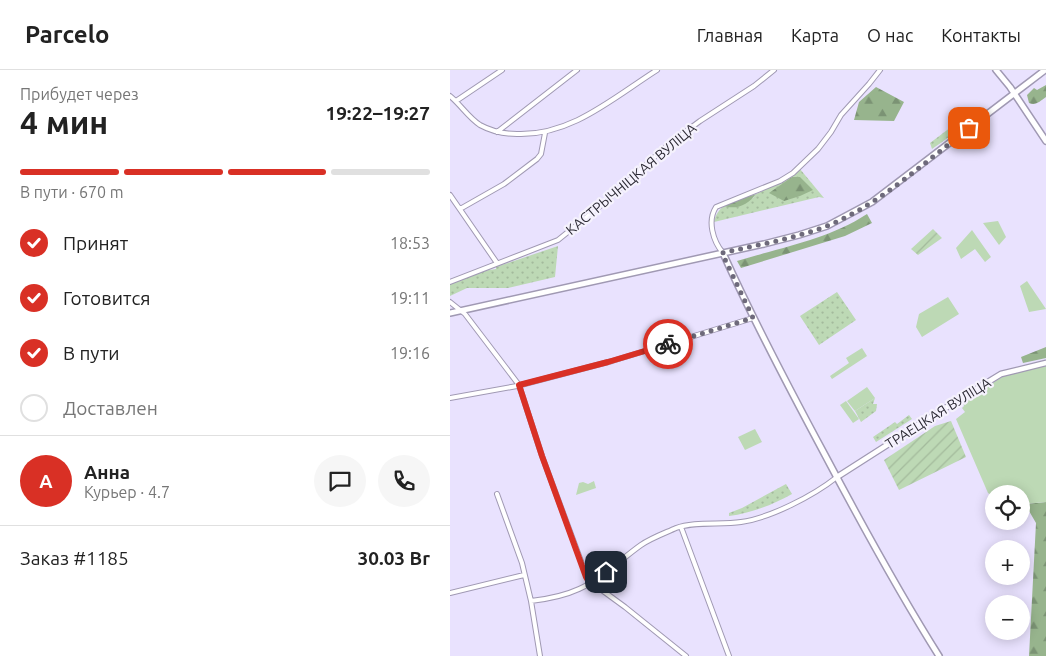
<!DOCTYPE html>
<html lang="ru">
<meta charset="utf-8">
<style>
body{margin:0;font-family:Ubuntu,sans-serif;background:#f6f6f6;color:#222;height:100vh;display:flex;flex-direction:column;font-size:19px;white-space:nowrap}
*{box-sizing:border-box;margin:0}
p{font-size:16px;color:#767676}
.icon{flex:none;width:28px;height:28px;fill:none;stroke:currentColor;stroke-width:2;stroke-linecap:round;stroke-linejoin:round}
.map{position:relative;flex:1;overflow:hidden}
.details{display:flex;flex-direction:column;background:#fff;width:450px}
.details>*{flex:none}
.buttons{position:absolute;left:535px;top:415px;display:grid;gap:10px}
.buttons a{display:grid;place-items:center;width:45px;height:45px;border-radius:50%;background:#fff;box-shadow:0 2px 12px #0003;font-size:25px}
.pin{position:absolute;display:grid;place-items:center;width:42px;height:42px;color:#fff;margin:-21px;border-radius:10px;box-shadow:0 2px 8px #0006}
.courier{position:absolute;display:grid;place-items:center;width:50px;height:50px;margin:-25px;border:4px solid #d93025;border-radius:50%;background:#fff;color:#222;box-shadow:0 1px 6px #0007}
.headline em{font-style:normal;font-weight:600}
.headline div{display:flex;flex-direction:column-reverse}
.headline{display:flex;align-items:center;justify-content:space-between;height:85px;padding:0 20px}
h1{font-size:32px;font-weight:600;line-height:38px}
.bar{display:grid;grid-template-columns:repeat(4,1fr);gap:8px 5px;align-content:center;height:60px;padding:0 20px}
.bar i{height:6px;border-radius:4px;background:#e0e0e0}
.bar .current{background:#d93025}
.bar p{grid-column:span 4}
.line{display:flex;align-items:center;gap:12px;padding:0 20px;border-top:1px solid #e0e0e0}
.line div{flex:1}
.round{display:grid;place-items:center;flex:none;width:52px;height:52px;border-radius:26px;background:#f6f6f6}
ol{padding:0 20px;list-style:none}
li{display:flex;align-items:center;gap:15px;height:55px}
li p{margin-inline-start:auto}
li .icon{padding:5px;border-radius:50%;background:#d93025;color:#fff;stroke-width:4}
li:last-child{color:#767676}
li i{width:28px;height:28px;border:2px solid #e0e0e0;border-radius:50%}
header{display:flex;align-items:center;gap:30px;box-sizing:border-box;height:70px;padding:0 25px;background:#fff;border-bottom:1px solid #e0e0e0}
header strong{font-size:24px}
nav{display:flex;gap:28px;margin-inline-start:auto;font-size:18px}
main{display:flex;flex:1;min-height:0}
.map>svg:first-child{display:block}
.grass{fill:url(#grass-dots)}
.forest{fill:url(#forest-firs)}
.park{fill:#bdd9b5}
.garden{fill:url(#garden-furrows)}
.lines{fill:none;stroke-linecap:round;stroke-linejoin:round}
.minor-casing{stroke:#a099b3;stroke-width:6}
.tertiary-casing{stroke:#a099b3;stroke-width:7}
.secondary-casing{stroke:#a099b3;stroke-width:8}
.minor{stroke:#fff;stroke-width:4}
.tertiary{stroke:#fff;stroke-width:4.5}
.secondary{stroke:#fff;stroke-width:5}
.done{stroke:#6e6a7b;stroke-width:5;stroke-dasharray:0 9}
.route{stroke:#d93025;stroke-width:6}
.labels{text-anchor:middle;stroke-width:4.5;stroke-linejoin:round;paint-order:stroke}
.street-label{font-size:14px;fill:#2c2a34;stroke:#f5f2fd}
</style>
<header>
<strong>Parcelo</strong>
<nav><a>Главная</a><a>Карта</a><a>О нас</a><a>Контакты</a></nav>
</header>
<main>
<section class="details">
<div class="headline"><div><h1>4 мин</h1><p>Прибудет через</p></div><em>19:22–19:27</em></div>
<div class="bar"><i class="current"></i><i class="current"></i><i class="current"></i><i></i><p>В пути · 670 m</p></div>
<ol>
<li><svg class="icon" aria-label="check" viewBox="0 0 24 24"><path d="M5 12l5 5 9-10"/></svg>Принят<p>18:53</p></li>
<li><svg class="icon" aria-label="check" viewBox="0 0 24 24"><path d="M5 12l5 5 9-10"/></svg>Готовится<p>19:11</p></li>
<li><svg class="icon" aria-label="check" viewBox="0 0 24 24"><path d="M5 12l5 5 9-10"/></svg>В пути<p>19:16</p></li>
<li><i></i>Доставлен</li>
</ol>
<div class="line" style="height:90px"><b class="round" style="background:#d93025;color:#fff">А</b><div><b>Анна</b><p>Курьер · 4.7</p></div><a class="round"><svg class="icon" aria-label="chat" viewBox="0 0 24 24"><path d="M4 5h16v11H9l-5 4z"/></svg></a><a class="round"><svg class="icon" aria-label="phone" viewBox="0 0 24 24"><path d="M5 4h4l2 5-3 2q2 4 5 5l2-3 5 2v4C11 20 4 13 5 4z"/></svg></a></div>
<div class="line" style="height:65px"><div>Заказ #1185</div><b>30.03 Br</b></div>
</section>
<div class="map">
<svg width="596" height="586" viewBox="0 0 596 586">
<defs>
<pattern id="grass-dots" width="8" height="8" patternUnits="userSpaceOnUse" patternTransform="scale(1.25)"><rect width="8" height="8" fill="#bdd9b5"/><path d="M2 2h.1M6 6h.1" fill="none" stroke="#a3ba9c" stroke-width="1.8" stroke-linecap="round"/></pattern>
<pattern id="forest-firs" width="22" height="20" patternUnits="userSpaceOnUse" patternTransform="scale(1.25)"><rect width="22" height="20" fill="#97b48d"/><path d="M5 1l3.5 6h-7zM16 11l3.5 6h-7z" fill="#7b9374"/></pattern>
<pattern id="garden-furrows" width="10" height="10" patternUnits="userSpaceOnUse" patternTransform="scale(1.25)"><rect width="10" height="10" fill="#bdd9b5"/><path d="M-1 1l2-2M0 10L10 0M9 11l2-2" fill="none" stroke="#a3ba9c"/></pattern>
</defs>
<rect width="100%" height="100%" fill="#e9e2fe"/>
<!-- grass -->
<path class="grass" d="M509,51L510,53C506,64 492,72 482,79L480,73Z
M350,99L374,128L369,127L264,152C269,131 285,132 303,128L306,124L333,111Z
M108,176L105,207L58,218H17L0,226V214L26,202L46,199V197Z
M387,222L406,250L369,275L350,246Z
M425,328L423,334H427L426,341L411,352L405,341Z
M459,345L462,349L426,372L423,367L445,352L447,354Z
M336,414L342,424C322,435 302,443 279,446V443L292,438Z"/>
<!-- forest -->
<path class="forest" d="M596,15V27C590,31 586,36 579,33L577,25L584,18L587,20Z
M426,17L454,32L444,51L404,50L409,32Z
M342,107H350L363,120L350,126L334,131L319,123Z
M306,124C298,135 285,141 272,135Z
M417,144L422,153L395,166L291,198L287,191C332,177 377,170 417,144Z
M596,277V288L573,293L571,287Z
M596,432V586H579L586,453L575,434Z"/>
<!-- park -->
<path class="park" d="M548,151L556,167L549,175L533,153Z
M522,160L541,187L535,192L525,179L511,189L506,178Z
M577,211L596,239L579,242L570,216Z
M498,227L509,244L472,267L466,257L469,244Z
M412,278L417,286L382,309L380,306L399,293L396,288Z
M596,296V432L575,434L571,432V424H544V427L538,423L506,349L515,342L512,338L514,336L513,331L559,303Z
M417,317L425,328L405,341L397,331Z
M396,331L409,349L403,353L390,335Z
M305,359L312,372L295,380L288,367Z
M144,411L146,418L126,425L129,413L133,412L138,414Z"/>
<!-- garden -->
<path class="garden" d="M483,159L492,168L468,185L461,179Z
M501,351L516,387L449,420L434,390L485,356Z"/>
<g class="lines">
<!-- minor casing -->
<g class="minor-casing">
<path id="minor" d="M0,26C11,35 18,47 30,55C41,61 54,64 67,64C121,66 163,28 207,0
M6,31L52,0
M47,62L127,0
M0,125L47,193
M10,139L54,114L87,89L91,84L95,63
M273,183C263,171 257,151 266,137L330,111L343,103L368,79L381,62L391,45L419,14L430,0
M0,212L108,170L149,137L219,74L250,51L304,16L324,0
M0,232L15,244L69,315L92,386L138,510L175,537L236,586
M0,328L67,316L162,291L303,248
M47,424L72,493L81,531L90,586
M231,457L279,586
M0,523L74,505
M81,531C98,529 114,526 129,519C152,509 171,489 191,475C201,468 215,463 226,458C244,451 271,455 291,452C320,448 363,426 387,407"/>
</g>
<!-- tertiary casing -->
<g class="tertiary-casing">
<path id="tertiary" d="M387,407L484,345L551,304L596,293"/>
</g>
<!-- secondary casing -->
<g class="secondary-casing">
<path id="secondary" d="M546,0L560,17L596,71
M273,183C304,252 339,318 375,385C411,453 448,521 489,586
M0,243L314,174L349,165L377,156L422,132L595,0"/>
</g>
<!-- minor -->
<use href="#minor" class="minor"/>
<!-- tertiary -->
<use href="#tertiary" class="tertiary"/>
<!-- secondary -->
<use href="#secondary" class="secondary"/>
</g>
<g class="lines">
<!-- done -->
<path class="done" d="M218,274L303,248L272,183C307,175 343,169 377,156C430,134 474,93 519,58"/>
<!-- route -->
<path class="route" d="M156,502L139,512L136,507L92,386L69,315L158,292L218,274"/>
</g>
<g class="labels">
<!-- street labels -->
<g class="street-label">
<text transform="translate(181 109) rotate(-40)" y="5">КАСТРЫЧНІЦКАЯ ВУЛІЦА</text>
<text transform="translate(488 343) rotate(-32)" y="5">ТРАЕЦКАЯ ВУЛІЦА</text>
</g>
</g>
</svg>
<div class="buttons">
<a><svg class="icon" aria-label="locate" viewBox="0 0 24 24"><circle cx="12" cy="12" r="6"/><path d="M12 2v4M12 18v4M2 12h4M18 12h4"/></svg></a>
<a>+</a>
<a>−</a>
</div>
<div class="pin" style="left:519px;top:58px;background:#ea580c"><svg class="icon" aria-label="bag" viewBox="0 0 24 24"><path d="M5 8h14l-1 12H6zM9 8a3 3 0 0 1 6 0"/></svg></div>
<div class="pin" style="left:156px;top:502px;background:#1f2937"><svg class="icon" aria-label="home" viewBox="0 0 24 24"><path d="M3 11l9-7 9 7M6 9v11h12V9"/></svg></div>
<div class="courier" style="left:218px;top:274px"><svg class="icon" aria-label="bike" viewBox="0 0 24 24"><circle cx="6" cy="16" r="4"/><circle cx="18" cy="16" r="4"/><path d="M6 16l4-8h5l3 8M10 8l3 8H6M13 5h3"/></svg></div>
</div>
</main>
